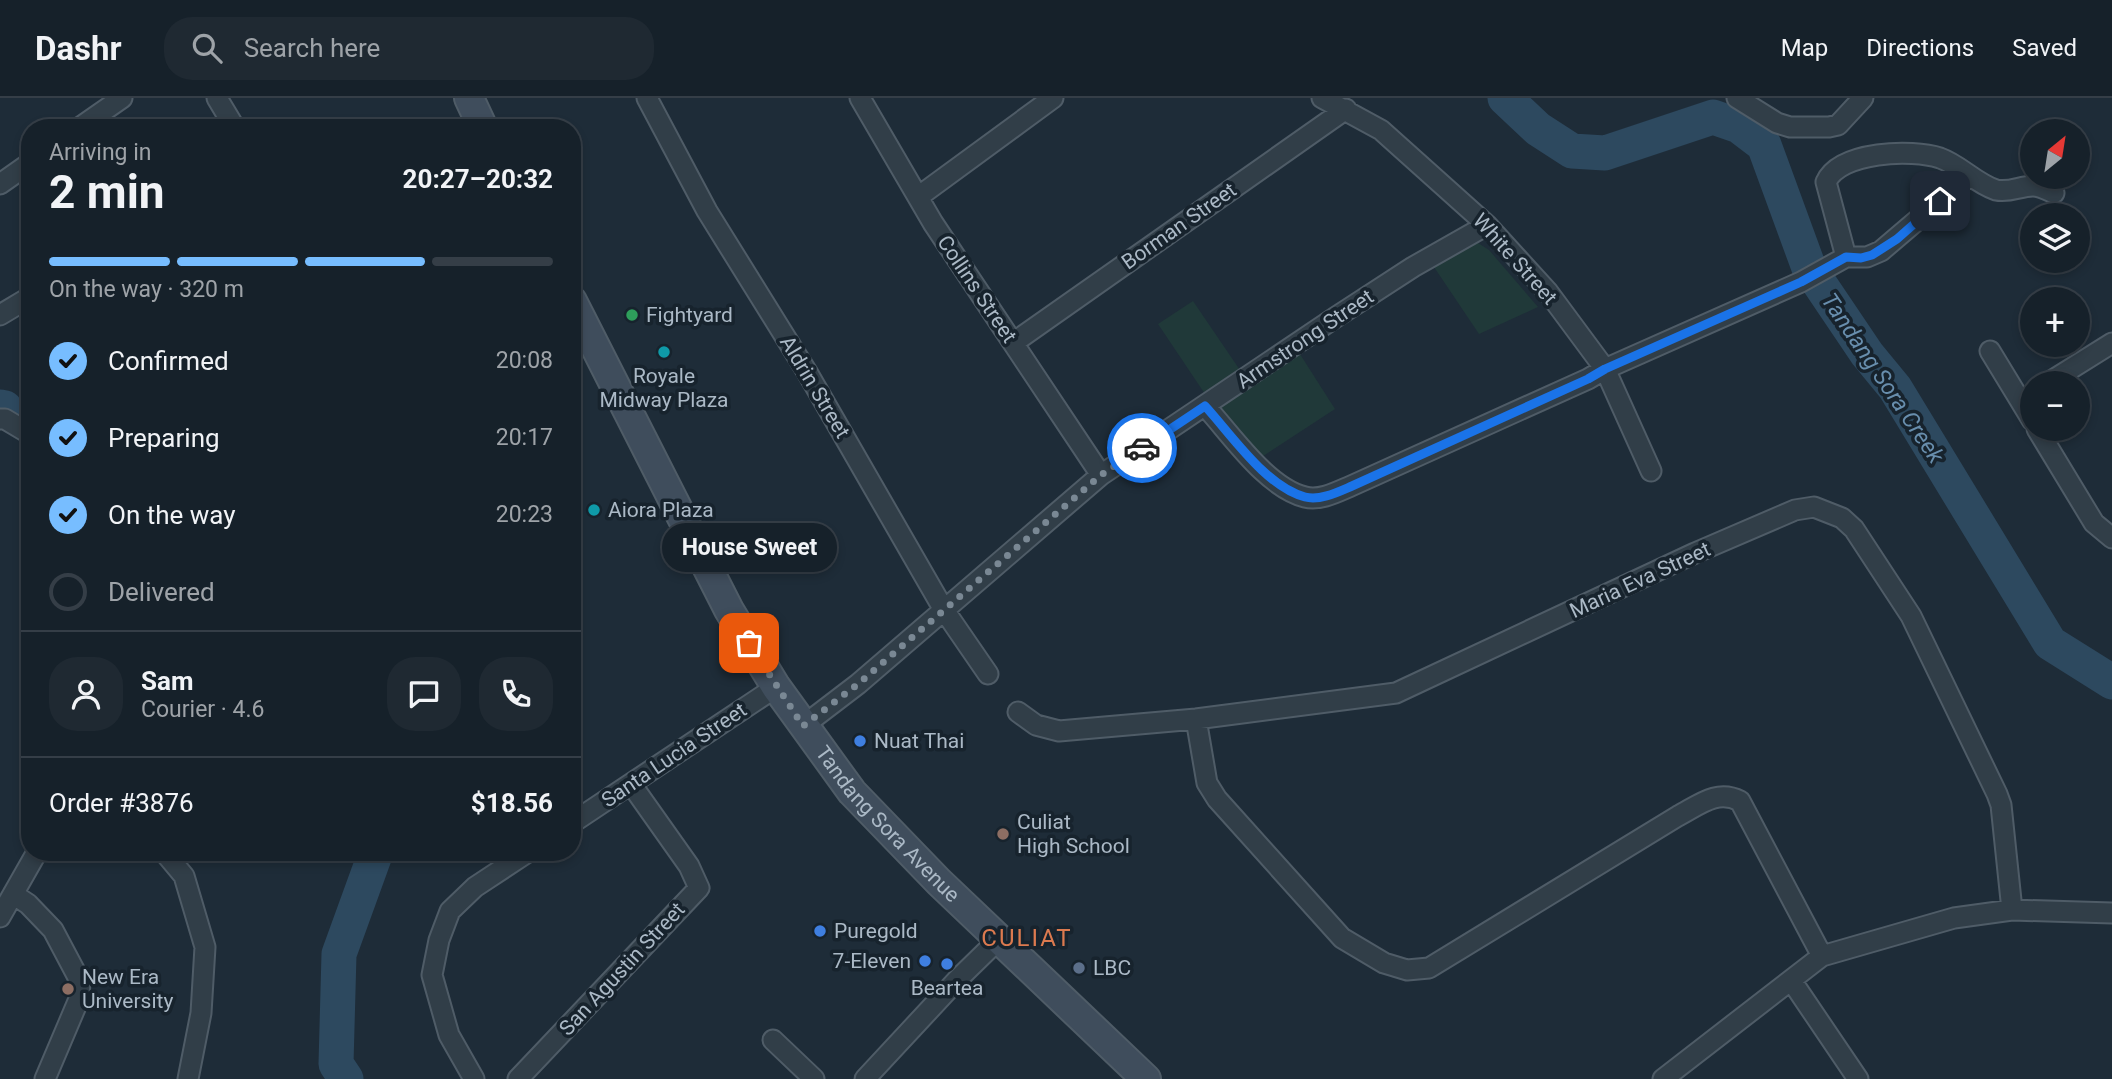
<!DOCTYPE html>
<meta charset="utf-8">
<style>
body{margin:0;font-family:Roboto,sans-serif;background:#1f2932;color:#f1f3f6;height:100vh;display:flex;flex-direction:column;font-size:26px;white-space:nowrap}
*{box-sizing:border-box;margin:0}
p{font-size:23px;color:#9ea3a8}
.icon{flex:none;width:38px;height:38px;fill:none;stroke:currentColor;stroke-width:2;stroke-linecap:round;stroke-linejoin:round}
.map{position:relative;flex:1;overflow:hidden}
.panel{position:absolute;left:21px;top:21px;width:560px;height:742px;display:flex;flex-direction:column;background:#16212a;border-radius:28px;box-shadow:0 4px 10px #0003,0 0 0 2px #353e47}
.panel>*{flex:none}
.needle{width:46px;rotate:30deg}
.buttons{position:absolute;left:2020px;top:21px;display:grid;gap:14px}
.buttons a{display:grid;place-items:center;width:70px;height:70px;border-radius:50%;background:#16212a;box-shadow:0 4px 10px #0003,0 0 0 2px #353e47;font-size:35px}
.pin{position:absolute;display:grid;place-items:center;width:60px;height:60px;color:#fff;margin:-30px;border-radius:14px;box-shadow:0 4px 10px #0006}
.courier{position:absolute;display:grid;place-items:center;width:70px;height:70px;margin:-35px;border:5px solid #1a73e8;border-radius:50%;background:#fff;color:#222;box-shadow:0 2px 9px #0007}
.bubble{position:absolute;height:49px;border-radius:24px;background:#16212a;box-shadow:0 4px 10px #0003,0 0 0 2px #353e47;font-size:23px;font-weight:700;line-height:49px;text-align:center}
.head em{font-style:normal;font-weight:700}
.head div{display:flex;flex-direction:column-reverse}
.head{display:flex;align-items:center;justify-content:space-between;height:119px;padding:0 28px}
h1{font-size:46px;font-weight:700;line-height:52px}
.bar{display:grid;grid-template-columns:repeat(4,1fr);gap:10px 7px;align-content:center;height:84px;padding:0 28px}
.bar i{height:9px;border-radius:5px;background:#353e47}
.bar .current{background:#77bdff}
.bar p{grid-column:span 4}
.line{display:flex;align-items:center;gap:18px;padding:0 28px;border-top:2px solid #353e47}
.line div{flex:1}
.round{display:grid;place-items:center;flex:none;width:74px;height:74px;border-radius:28px;background:#1f2932}
ol{padding:0 28px;list-style:none}
li{display:flex;align-items:center;gap:21px;height:77px}
li p{margin-inline-start:auto}
li .icon{padding:7px;border-radius:50%;background:#77bdff;color:#111;stroke-width:4}
li:last-child{color:#9ea3a8}
li i{width:38px;height:38px;border:4px solid #353e47;border-radius:50%}
header{display:flex;align-items:center;gap:42px;box-sizing:border-box;height:98px;padding:0 35px;background:#16212a;border-bottom:2px solid #353e47}
header strong{font-size:33px}
nav{display:flex;gap:38px;margin-inline-start:auto;font-size:24px}
.search{width:490px;height:63px;background:#1f2932;display:flex;align-items:center;gap:18px;box-sizing:border-box;padding:0 24px;border-radius:28px;color:#9ea3a8;font-size:26px}
.map>svg:first-child{display:block}
.green{fill:#203939}
.lines{fill:none;stroke-linecap:round;stroke-linejoin:round}
.river{stroke:#2d495f;stroke-width:35}
.street-casing{stroke:#4f5c67;stroke-width:23}
.secondary-casing{stroke:#4f5c67;stroke-width:32}
.street{stroke:#313e48;stroke-width:19}
.secondary{stroke:#3f4d5c;stroke-width:28}
.done{stroke:#7a8894;stroke-width:7;stroke-dasharray:0 12.6}
.route{stroke:#1a73e8;stroke-width:9}
.leisure-dot{fill:#2e9e5b;stroke:#17232d;stroke-width:2.5}
.culture-dot{fill:#0f9aa8;stroke:#17232d;stroke-width:2.5}
.shop-dot{fill:#3f7fe0;stroke:#17232d;stroke-width:2.5}
.education-dot{fill:#8d6e63;stroke:#17232d;stroke-width:2.5}
.service-dot{fill:#5c6f8a;stroke:#17232d;stroke-width:2.5}
.labels{text-anchor:middle;stroke-width:7;stroke-linejoin:round;paint-order:stroke}
.street-label{font-size:21px;fill:#abb9c6;stroke:#17232d}
.poi-label{font-size:21px;fill:#abb9c6;stroke:#17232d;text-anchor:start}
.water-label{font-size:23px;font-style:italic;fill:#688ead;stroke:#17232d}
.quarter-label{font-size:24px;letter-spacing:2px;fill:#dc7a4f;stroke:#17232d}
</style>
<header>
<strong>Dashr</strong>
<div class="search"><svg class="icon" aria-label="search" viewBox="0 0 24 24"><circle cx="10" cy="10" r="6"/><path d="M15 15l6 6"/></svg>Search here</div>
<nav><a>Map</a><a>Directions</a><a>Saved</a></nav>
</header>
<div class="map">
<svg width="2112" height="981" viewBox="0 0 2112 981">
<rect width="100%" height="100%" fill="#1e2c38"/>
<!-- green -->
<path class="green" d="M1478,145L1489,152L1538,209L1479,236L1434,169L1469,146Z
M1193,203L1244,278L1209,302L1158,226Z
M1298,253L1335,311L1257,362L1211,310Z"/>
<g class="lines">
<!-- river -->
<path class="river" d="M1505,0L1538,31L1572,53L1605,55L1713,19L1739,28L1764,47L1809,170L1867,256L1895,290L2050,545L2112,584
M0,309L5,310
M346,981L336,966L339,856L376,754"/>
<!-- street casing -->
<g class="street-casing">
<path id="street" d="M217,0L235,30
M647,0L707,113L807,274L944,512L988,576
M860,0L933,125L1101,377
M1322,0L1381,32L1487,127L1548,194L1605,271L1651,373
M1737,0L1777,25L1790,29H1829L1838,27L1863,0
M79,30L122,0
M1969,78L1881,153L1867,159H1846L1826,84C1840,53 1912,51 1940,60C1960,67 1975,85 1996,92C2010,95 2020,88 2033,88C2040,88 2047,92 2054,95
M0,86L30,65
M918,99L1053,0
M0,217L30,199
M1013,245L1346,11
M1990,253L2032,322
M2048,285L2112,245
M1205,308C1231,336 1266,389 1305,399C1320,403 1337,394 1351,388L1588,281L1605,271L1801,184L1846,159
M0,321H5L30,336
M2037,331L2094,425L2112,440
M1018,614L1036,627L1059,633L1196,621L1396,595L1695,455L1795,412L1814,409L1842,420L1854,431L1911,518L1997,696L2001,707L2012,812
M1196,621L1207,685L1217,701L1342,840L1384,865L1407,872L1429,870L1678,718C1699,707 1717,691 1740,703L1822,858
M803,628L858,586L1101,377L1336,219L1413,169L1487,127
M572,725L776,589
M164,754L184,778L205,849L201,915L188,981
M13,796L28,806L53,832L80,883L79,901L45,981
M0,819L37,754
M1791,882L1858,981
M773,942L814,981
M474,981L449,937L432,877L439,842L450,813L475,789L528,754
M518,981L699,790L689,768L631,686
M865,981L958,881L999,841
M1663,981L1822,858L1954,820L2012,812L2112,815"/>
</g>
<!-- secondary casing -->
<g class="secondary-casing">
<g id="secondary">
<path d="M469,0L483,30"/>
<path id="s1" d="M572,203L729,512L776,589L852,694L939,784L1146,981"/>
</g>
</g>
<!-- street -->
<use href="#street" class="street"/>
<!-- secondary -->
<use href="#secondary" class="secondary"/>
</g>
<g class="lines">
<!-- done -->
<path class="done" d="M749,545L803,628L858,586L1101,377L1142,350"/>
<!-- route -->
<path class="route" d="M1142,350L1205,308C1231,336 1266,389 1305,399C1320,403 1338,394 1352,388L1588,281L1605,271L1801,184L1846,159L1861,160L1872,157L1897,141L1940,103"/>
</g>
<!-- markers -->
<circle class="leisure-dot" cx="632" cy="217" r="7"/>
<g class="culture-dot">
<circle cx="664" cy="254" r="7"/>
<circle cx="594" cy="412" r="7"/>
</g>
<g class="shop-dot">
<circle cx="860" cy="643" r="7"/>
<circle cx="820" cy="833" r="7"/>
<circle cx="925" cy="863" r="7"/>
<circle cx="947" cy="866" r="7"/>
</g>
<g class="education-dot">
<circle cx="1003" cy="736" r="7"/>
<circle cx="68" cy="891" r="7"/>
</g>
<circle class="service-dot" cx="1079" cy="870" r="7"/>
<g class="labels">
<!-- street labels -->
<g class="street-label">
<text transform="translate(1179 128) rotate(-35)" y="7">Borman Street</text>
<text transform="translate(1515 161) rotate(48)" y="7">White Street</text>
<text transform="translate(977 191) rotate(56)" y="7">Collins Street</text>
<text transform="translate(1305 241) rotate(-34)" y="7">Armstrong Street</text>
<text transform="translate(815 289) rotate(59)" y="7">Aldrin Street</text>
<text transform="translate(1640 482) rotate(-25)" y="7">Maria Eva Street</text>
<text transform="translate(674 657) rotate(-34)" y="7">Santa Lucia Street</text>
<text dy="7" stroke="none"><textPath href="#s1" startOffset="614">Tandang Sora Avenue</textPath></text>
<text transform="translate(622 871) rotate(-47)" y="7">San Agustin Street</text>
</g>
<!-- poi labels -->
<g class="poi-label">
<text x="646" y="224">Fightyard</text>
<text x="664" y="285" text-anchor="middle">Royale<tspan x="664" dy="24">Midway Plaza</tspan></text>
<text x="608" y="419">Aiora Plaza</text>
<text x="874" y="650">Nuat Thai</text>
<text x="1017" y="731">Culiat<tspan x="1017" dy="24">High School</tspan></text>
<text x="834" y="840">Puregold</text>
<text x="911" y="870" text-anchor="end">7-Eleven</text>
<text x="1093" y="877">LBC</text>
<text x="82" y="886">New Era<tspan x="82" dy="24">University</tspan></text>
<text x="947" y="897" text-anchor="middle">Beartea</text>
</g>
<!-- water labels -->
<g class="water-label">
<text transform="translate(1883 280) rotate(56)" y="8">Tandang Sora Creek</text>
</g>
<!-- quarter labels -->
<g class="quarter-label">
<text x="1027" y="848">CULIAT</text>
</g>
</g>
</svg>
<div class="buttons">
<a><svg class="needle" viewBox="-14 -14 28 28"><path d="M0-13l5 13h-10z" fill="#e53935"/><path d="M0 13l5-13h-10z" fill="#9ea3a8"/></svg></a>
<a><svg class="icon" aria-label="layers" viewBox="0 0 24 24"><path d="M12 4l9 5-9 5-9-5zM3 14l9 5 9-5"/></svg></a>
<a>+</a>
<a>−</a>
</div>
<div class="pin" style="left:749px;top:545px;background:#ea580c"><svg class="icon" aria-label="bag" viewBox="0 0 24 24"><path d="M5 8h14l-1 12H6zM9 8a3 3 0 0 1 6 0"/></svg></div>
<div class="pin" style="left:1940px;top:103px;background:#1f2937"><svg class="icon" aria-label="home" viewBox="0 0 24 24"><path d="M3 11l9-7 9 7M6 9v11h12V9"/></svg></div>
<div class="courier" style="left:1142px;top:350px"><svg class="icon" aria-label="car" viewBox="0 0 24 24"><path d="M5 17H2v-5l4-1 3-4h7l3 4 3 1v5h-3M9 17h6M6 11h13"/><circle cx="7" cy="17" r="2"/><circle cx="17" cy="17" r="2"/></svg></div>
<div class="bubble" style="left:662px;top:425px;width:175px">House Sweet</div>
<section class="panel">
<div class="head"><div><h1>2 min</h1><p>Arriving in</p></div><em>20:27–20:32</em></div>
<div class="bar"><i class="current"></i><i class="current"></i><i class="current"></i><i></i><p>On the way · 320 m</p></div>
<ol>
<li><svg class="icon" aria-label="check" viewBox="0 0 24 24"><path d="M5 12l5 5 9-10"/></svg>Confirmed<p>20:08</p></li>
<li><svg class="icon" aria-label="check" viewBox="0 0 24 24"><path d="M5 12l5 5 9-10"/></svg>Preparing<p>20:17</p></li>
<li><svg class="icon" aria-label="check" viewBox="0 0 24 24"><path d="M5 12l5 5 9-10"/></svg>On the way<p>20:23</p></li>
<li><i></i>Delivered</li>
</ol>
<div class="line" style="height:126px"><a class="round"><svg class="icon" aria-label="person" viewBox="0 0 24 24"><circle cx="12" cy="8" r="4"/><path d="M4 21q1-7 8-7t8 7"/></svg></a><div><b>Sam</b><p>Courier · 4.6</p></div><a class="round"><svg class="icon" aria-label="chat" viewBox="0 0 24 24"><path d="M4 5h16v11H9l-5 4z"/></svg></a><a class="round"><svg class="icon" aria-label="phone" viewBox="0 0 24 24"><path d="M5 4h4l2 5-3 2q2 4 5 5l2-3 5 2v4C11 20 4 13 5 4z"/></svg></a></div>
<div class="line" style="height:91px"><div>Order #3876</div><b>$18.56</b></div>
</section>
</div>
